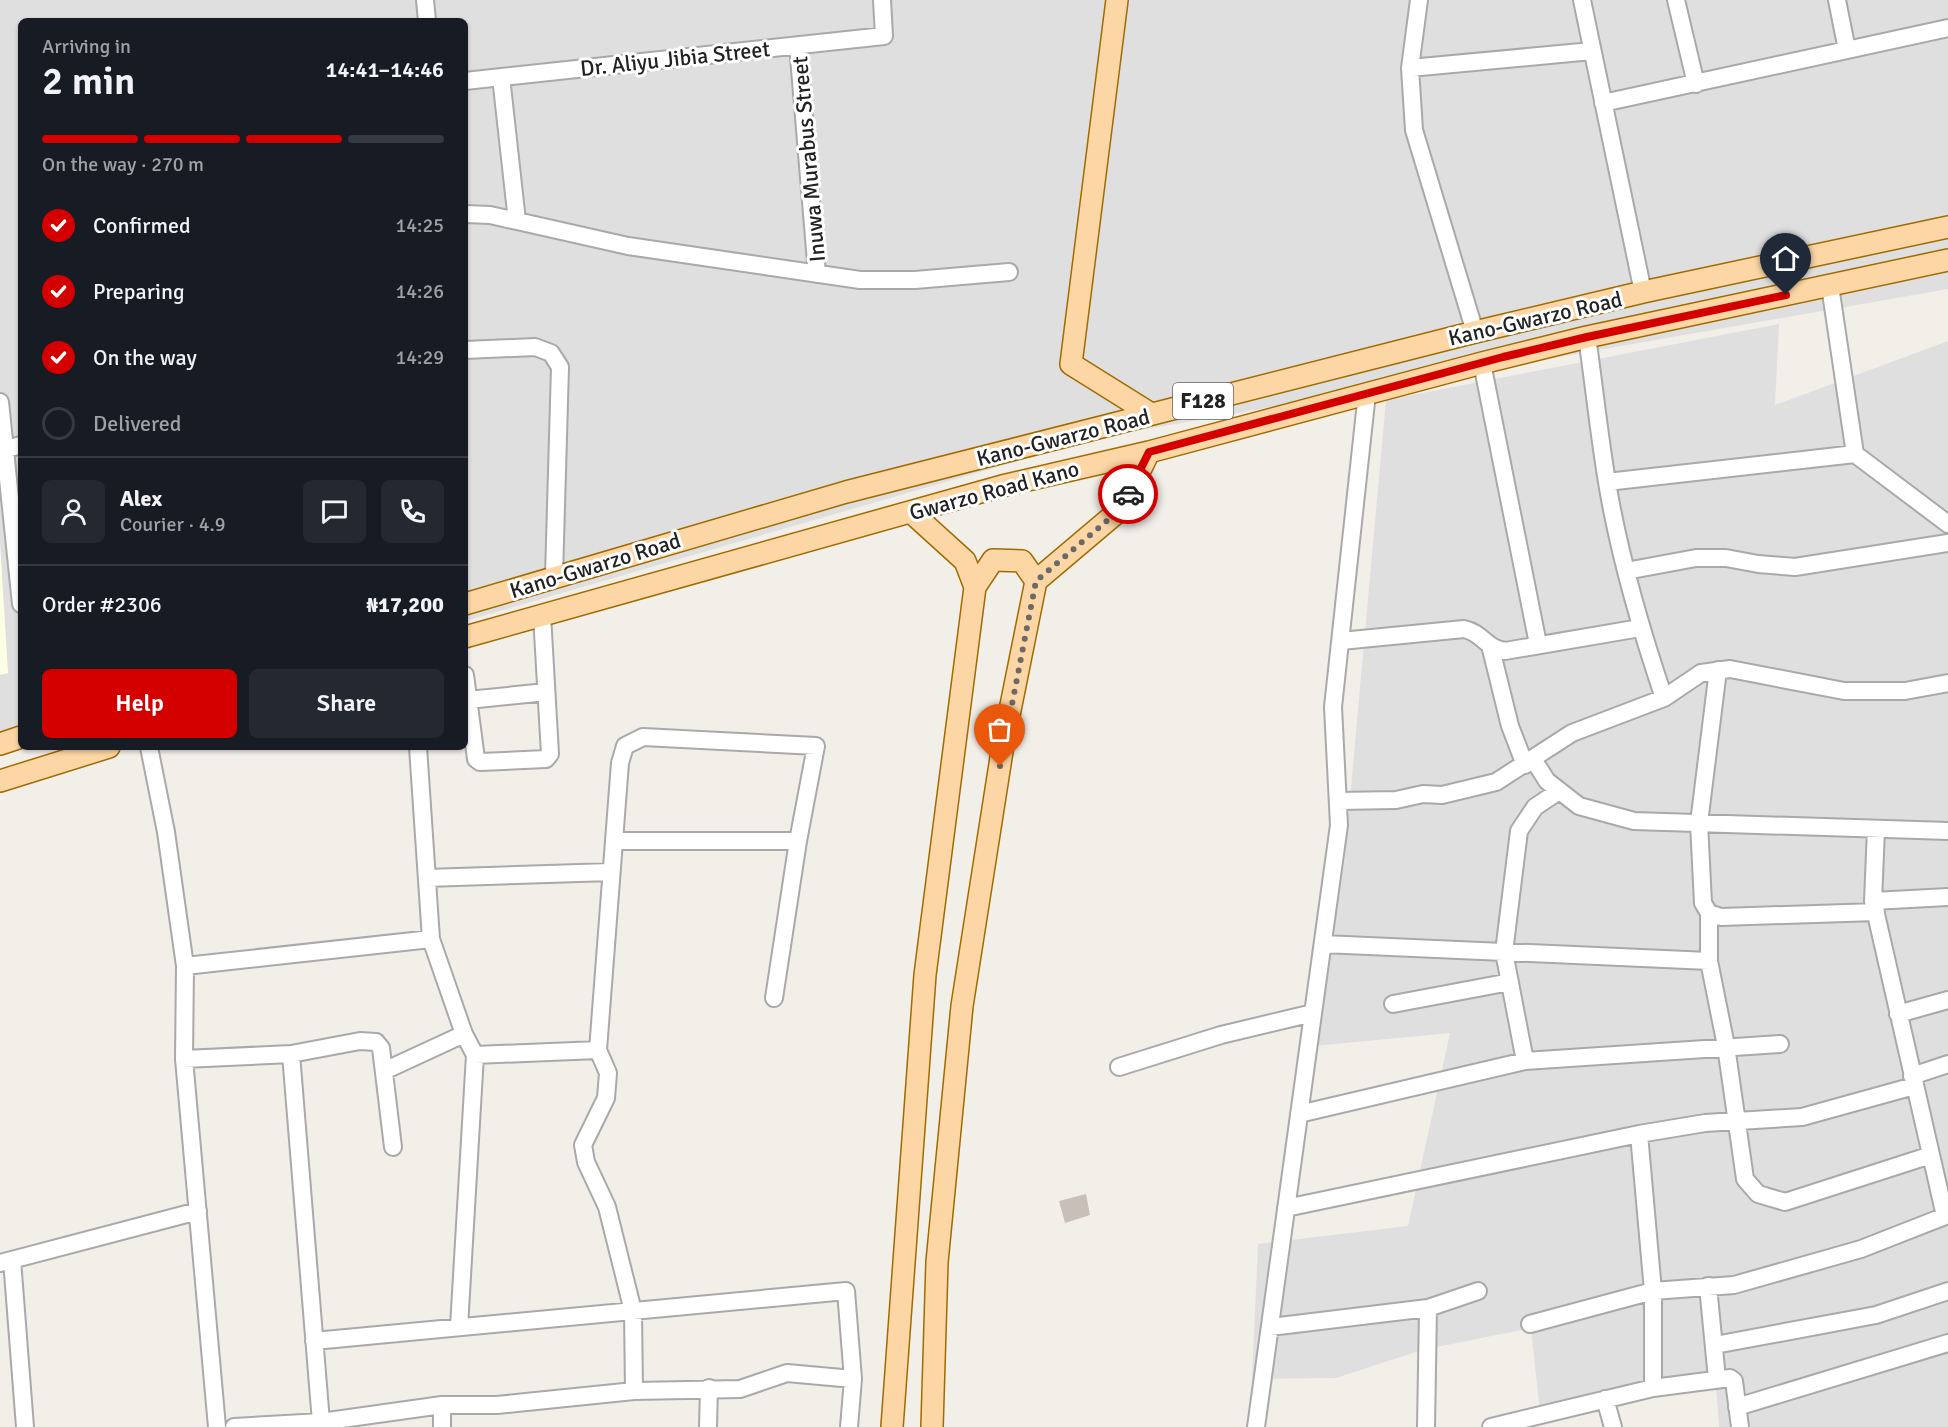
<!DOCTYPE html>
<meta charset="utf-8">
<style>
body{margin:0;font-family:Signika,sans-serif;background:#242831;color:#f1f3f6;height:100vh;display:flex;flex-direction:column;font-size:22px;white-space:nowrap}
*{box-sizing:border-box;margin:0}
p{font-size:20px;color:#9ea1a6}
.icon{flex:none;width:33px;height:33px;fill:none;stroke:currentColor;stroke-width:2;stroke-linecap:round;stroke-linejoin:round}
.map{position:relative;flex:1;overflow:hidden}
.drawer{position:absolute;left:18px;top:18px;width:450px;height:732px;display:flex;flex-direction:column;background:#171b24;border-radius:9px;box-shadow:0 2px 4px #0004}
.drawer>*{flex:none}
.pin{position:absolute;display:grid;place-items:center;width:51px;height:51px;color:#fff;margin:-62px -26px;border-radius:50% 50% 50% 0;rotate:-45deg;box-shadow:0 0 6px #0007}
.pin .icon{rotate:45deg}
.courier{position:absolute;display:grid;place-items:center;width:60px;height:60px;margin:-30px;border:4px solid #d40000;border-radius:50%;background:#fff;color:#222;box-shadow:0 2px 8px #0007}
.headline em{font-style:normal;font-weight:600}
.headline div{display:flex;flex-direction:column-reverse}
.headline{display:flex;align-items:center;justify-content:space-between;height:102px;padding:0 24px}
h1{font-size:39px;font-weight:600;line-height:45px}
.bar{display:grid;grid-template-columns:repeat(4,1fr);gap:9px 6px;align-content:center;height:72px;padding:0 24px}
.bar i{height:8px;border-radius:4px;background:#363941}
.bar .selected{background:#d40000}
.bar p{grid-column:span 4}
.line{display:flex;align-items:center;gap:15px;padding:0 24px;border-top:2px solid #363941}
.line div{flex:1}
.round{display:grid;place-items:center;flex:none;width:63px;height:63px;border-radius:9px;background:#242831}
ol{padding:0 24px;list-style:none}
li{display:flex;align-items:center;gap:18px;height:66px}
li p{margin-inline-start:auto}
li .icon{padding:6px;border-radius:50%;background:#d40000;color:#fff;stroke-width:4}
li:last-child{color:#9ea1a6}
li i{width:33px;height:33px;border:3px solid #363941;border-radius:50%}
.button{display:flex;gap:12px;margin-top:auto;padding:12px 24px}
.button a{flex:1;height:69px;border-radius:9px;background:#d40000;color:#fff;font-size:24px;font-weight:600;line-height:69px;text-align:center}
.button a+a{background:#242831;color:#f1f3f6}
.map>svg:first-child{display:block}
.residential{fill:#e0dfdf}
.education{fill:#ffffe5}
.building{fill:#c7bfb8}
.lines{fill:none;stroke-linecap:round;stroke-linejoin:round}
.minor-casing{stroke:#a9a9a9;stroke-width:20}
.major-casing{stroke:#a06b00;stroke-width:24}
.minor{stroke:#fff;stroke-width:16}
.major{stroke:#fcd6a4;stroke-width:21}
.done{stroke:#6b6a68;stroke-width:6;stroke-dasharray:0 10.8}
.route{stroke:#d40000;stroke-width:8}
.labels{text-anchor:middle;stroke-width:6;stroke-linejoin:round;paint-order:stroke}
.shield{fill:#fff;stroke:#646464;stroke-width:1.5}
.shield-label{font-size:21px;font-weight:bold;fill:#222}
.street-label{font-size:22px;fill:#222;stroke:#fff}
</style>
<div class="map">
<svg width="1948" height="1427" viewBox="0 0 1948 1427">
<rect width="100%" height="100%" fill="#f2efe9"/>
<!-- residential -->
<path class="residential" d="M0,0H1948V289L1101,437L465,621V21H21V747H30L0,756Z
M1779,324L1775,405L1948,341V1427H1719L1716,1387L1540,1413L1531,1328L1422,1350L1336,1378L1252,1379L1258,1244L1408,1226L1450,1033L1304,1047L1344,865L1386,400Z"/>
<!-- education -->
<path class="education" d="M0,543L8,673L0,675Z"/>
<!-- building -->
<path class="building" d="M1086,1194L1090,1215L1065,1223L1059,1201Z"/>
<g class="lines">
<!-- minor casing -->
<g class="minor-casing">
<path id="minor" d="M425,0L427,21
M1419,0L1410,68L1414,130L1475,332
M1582,0L1643,292
M1676,0L1696,84
M1837,0L1847,50
M798,45L817,274
M1410,68L1592,51
M501,77L517,221L628,246L860,280H915L1009,272
M465,81L884,36L882,0
M1603,103L1948,28
M465,214L490,215L517,221
M1830,286L1855,454L1948,524
M1587,337C1594,385 1599,434 1607,482C1619,555 1640,627 1664,698
M465,350L535,347L551,353L560,367L554,576
M1482,363L1538,644
M0,402L21,604
M3,450L21,445
M1607,482L1855,454
M1626,571L1696,558H1726L1758,564L1795,567L1948,543
M1341,641L1464,629C1483,633 1485,648 1505,651L1640,628
M1491,649L1510,726L1525,765
M1718,670L1699,823L1703,903L1709,913L1721,917L1876,912
M465,675L476,759L480,762L546,759L550,754L542,615
M468,700L546,692
M149,747L166,832L185,966L184,1059L217,1427
M418,747L431,939L464,1034L475,1055L459,1327
M1533,759L1547,781L1579,806L1634,821L1948,831
M1338,801L1396,800L1423,794L1442,795L1496,782L1572,733L1664,698L1701,673L1730,669L1844,691H1905L1948,683
M1876,829L1873,901L1945,1216
M614,841H798
M427,878L611,872
M1873,901L1948,897
M1709,913V961L1726,1046L1745,1179L1758,1194L1785,1202L1931,1155
M1323,944L1709,961
M185,966L431,939
M1393,1004L1510,982
M1898,1014L1948,1000
M291,1054L321,1422
M475,1055L598,1050
M184,1059L291,1054L360,1041L376,1042L381,1048L393,1147
M1525,1061L1504,952L1519,831L1535,807L1559,791
M1119,1067L1221,1035L1313,1013
M384,1071L464,1034
M1912,1076L1948,1064
M1299,1114L1525,1061L1780,1044
M1639,1134L1653,1291V1388
M1286,1208L1639,1134L1705,1123L1802,1117L1914,1086
M12,1260L25,1427
M0,1263L198,1211
M1708,1286L1717,1379
M1530,1324L1653,1291L1734,1285L1861,1249L1948,1215
M1270,1327L1428,1308L1478,1291
M314,1341L846,1291L853,1379L849,1427
M1715,1345L1876,1315L1948,1291
M634,1391L633,1311L607,1207L586,1162L583,1145L606,1098L608,1073L598,1050L620,763L625,746L643,737L816,746L798,841L774,998
M1605,1399L1613,1427
M442,1405V1427
M1737,1407L1948,1343
M234,1427L321,1422L442,1405H497L634,1391L740,1389L787,1373L853,1379
M708,1427L709,1388
M1256,1427L1339,825L1333,707L1367,393
M1426,1427L1428,1308
M1491,1427L1653,1388L1730,1378L1734,1381L1740,1427"/>
</g>
<!-- major casing -->
<g class="major-casing">
<path id="major" d="M1117,0L1071,364L1151,414
M975,587L993,560L1022,561L1036,581
M465,604L846,492L1475,332L1643,292L1948,227
M465,637L1002,486L1149,452L1482,363L1587,337L1948,260
M0,744L21,737
M0,781L109,747
M892,1427L925,975L975,587L965,561L911,512
M932,1427L937,1262L962,1006L1003,745L1036,581L1121,509L1149,452"/>
</g>
<!-- minor -->
<use href="#minor" class="minor"/>
<!-- major -->
<use href="#major" class="major"/>
</g>
<g class="lines">
<!-- done -->
<path class="done" d="M1000,766L1036,581L1121,509L1128,494"/>
<!-- route -->
<path class="route" d="M1128,494L1149,452L1503,357L1587,337L1786,295"/>
</g>
<g class="labels">
<!-- shield labels -->
<rect class="shield" x="1173" y="383" width="60" height="36" rx="4.5"/>
<g class="shield-label">
<text x="1203" y="408">F128</text>
</g>
<!-- street labels -->
<g class="street-label">
<text transform="translate(675 58) rotate(-6)" y="8">Dr. Aliyu Jibia Street</text>
<text transform="translate(808 159) rotate(-95)" y="8">Inuwa Murabus Street</text>
<text transform="translate(1535 318) rotate(-13)" y="8">Kano-Gwarzo Road</text>
<text transform="translate(1063 437) rotate(-14)" y="8">Kano-Gwarzo Road</text>
<text transform="translate(994 490) rotate(-15)" y="8">Gwarzo Road Kano</text>
<text transform="translate(595 565) rotate(-17)" y="8">Kano-Gwarzo Road</text>
</g>
</g>
</svg>
<div class="pin" style="left:1000px;top:766px;background:#ea580c"><svg class="icon" aria-label="bag" viewBox="0 0 24 24"><path d="M5 8h14l-1 12H6zM9 8a3 3 0 0 1 6 0"/></svg></div>
<div class="pin" style="left:1786px;top:295px;background:#1f2937"><svg class="icon" aria-label="home" viewBox="0 0 24 24"><path d="M3 11l9-7 9 7M6 9v11h12V9"/></svg></div>
<div class="courier" style="left:1128px;top:494px"><svg class="icon" aria-label="car" viewBox="0 0 24 24"><path d="M5 17H2v-5l4-1 3-4h7l3 4 3 1v5h-3M9 17h6M6 11h13"/><circle cx="7" cy="17" r="2"/><circle cx="17" cy="17" r="2"/></svg></div>
<section class="drawer">
<div class="headline"><div><h1>2 min</h1><p>Arriving in</p></div><em>14:41–14:46</em></div>
<div class="bar"><i class="selected"></i><i class="selected"></i><i class="selected"></i><i></i><p>On the way · 270 m</p></div>
<ol>
<li><svg class="icon" aria-label="check" viewBox="0 0 24 24"><path d="M5 12l5 5 9-10"/></svg>Confirmed<p>14:25</p></li>
<li><svg class="icon" aria-label="check" viewBox="0 0 24 24"><path d="M5 12l5 5 9-10"/></svg>Preparing<p>14:26</p></li>
<li><svg class="icon" aria-label="check" viewBox="0 0 24 24"><path d="M5 12l5 5 9-10"/></svg>On the way<p>14:29</p></li>
<li><i></i>Delivered</li>
</ol>
<div class="line" style="height:108px"><a class="round"><svg class="icon" aria-label="person" viewBox="0 0 24 24"><circle cx="12" cy="8" r="4"/><path d="M4 21q1-7 8-7t8 7"/></svg></a><div><b>Alex</b><p>Courier · 4.9</p></div><a class="round"><svg class="icon" aria-label="chat" viewBox="0 0 24 24"><path d="M4 5h16v11H9l-5 4z"/></svg></a><a class="round"><svg class="icon" aria-label="phone" viewBox="0 0 24 24"><path d="M5 4h4l2 5-3 2q2 4 5 5l2-3 5 2v4C11 20 4 13 5 4z"/></svg></a></div>
<div class="line" style="height:78px"><div>Order #2306</div><b>₦17,200</b></div>
<div class="button"><a>Help</a><a>Share</a></div>
</section>
</div>
